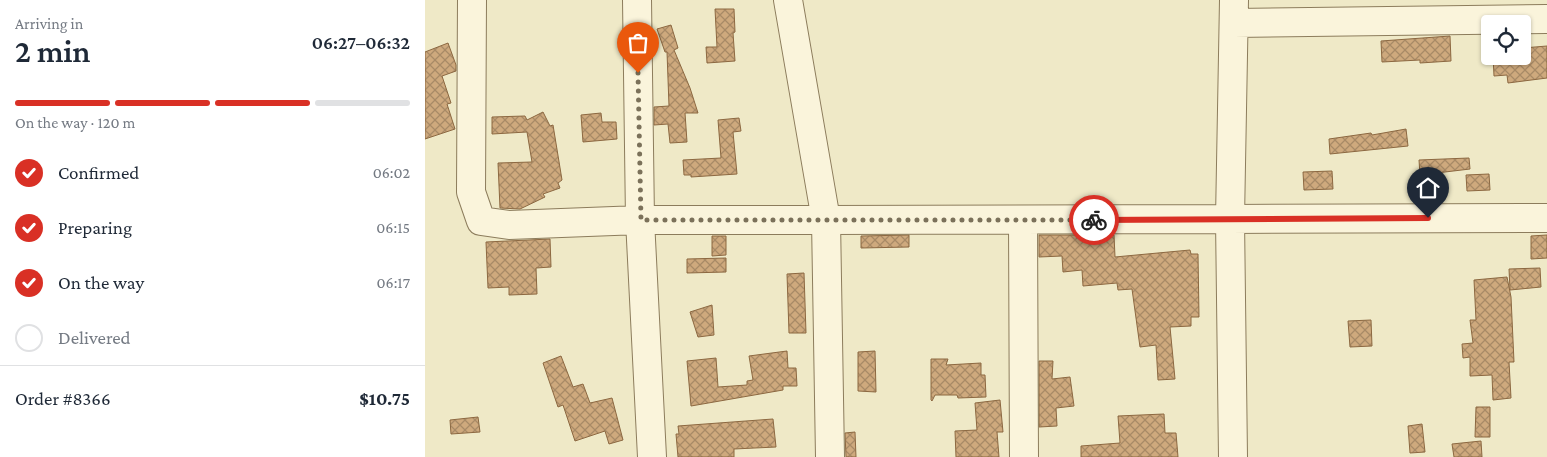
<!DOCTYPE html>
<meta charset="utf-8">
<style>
body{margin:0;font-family:"Crimson Pro",serif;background:#f2f2f3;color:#1f2937;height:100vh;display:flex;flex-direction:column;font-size:19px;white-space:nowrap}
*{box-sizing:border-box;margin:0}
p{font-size:16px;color:#747a83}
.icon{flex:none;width:28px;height:28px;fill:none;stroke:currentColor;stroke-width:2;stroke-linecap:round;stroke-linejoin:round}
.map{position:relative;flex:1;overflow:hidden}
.details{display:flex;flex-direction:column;background:#fff;width:425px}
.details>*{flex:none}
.tools{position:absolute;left:1056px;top:15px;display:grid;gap:10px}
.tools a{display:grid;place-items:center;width:50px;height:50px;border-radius:5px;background:#fff;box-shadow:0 1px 4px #0004;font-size:25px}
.pin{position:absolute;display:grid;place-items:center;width:42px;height:42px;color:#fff;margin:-51px -21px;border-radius:50% 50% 50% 0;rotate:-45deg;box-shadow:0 0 5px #0007}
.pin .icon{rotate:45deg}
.courier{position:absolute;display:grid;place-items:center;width:50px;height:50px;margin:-25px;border:4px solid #d93025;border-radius:50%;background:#fff;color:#222;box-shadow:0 1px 6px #0007}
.overview em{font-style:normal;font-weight:600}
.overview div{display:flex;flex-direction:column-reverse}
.overview{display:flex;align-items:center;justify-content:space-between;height:85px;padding:0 15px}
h1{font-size:32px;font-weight:600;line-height:38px}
.bar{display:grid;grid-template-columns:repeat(4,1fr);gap:8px 5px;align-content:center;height:60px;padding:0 15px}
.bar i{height:6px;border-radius:4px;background:#e0e1e3}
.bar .on{background:#d93025}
.bar p{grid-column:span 4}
.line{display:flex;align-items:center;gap:12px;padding:0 15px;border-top:1px solid #e0e1e3}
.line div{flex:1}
ol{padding:0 15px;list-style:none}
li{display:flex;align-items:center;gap:15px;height:55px}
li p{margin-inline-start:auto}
li .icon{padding:5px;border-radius:50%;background:#d93025;color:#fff;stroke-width:4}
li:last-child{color:#747a83}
li i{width:28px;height:28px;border:2px solid #e0e1e3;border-radius:50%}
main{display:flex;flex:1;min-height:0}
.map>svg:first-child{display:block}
.building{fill:url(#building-cross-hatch);stroke:#8c6841}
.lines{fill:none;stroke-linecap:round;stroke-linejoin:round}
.minor-casing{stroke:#8c7c5c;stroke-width:30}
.minor{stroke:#faf4db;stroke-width:28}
.done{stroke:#7b715a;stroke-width:5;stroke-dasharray:0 9}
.route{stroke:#d93025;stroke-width:6}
</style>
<main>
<section class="details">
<div class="overview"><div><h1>2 min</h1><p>Arriving in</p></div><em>06:27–06:32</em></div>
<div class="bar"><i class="on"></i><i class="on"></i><i class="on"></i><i></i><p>On the way · 120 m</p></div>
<ol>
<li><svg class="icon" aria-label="check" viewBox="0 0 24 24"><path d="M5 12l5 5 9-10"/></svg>Confirmed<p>06:02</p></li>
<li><svg class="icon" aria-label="check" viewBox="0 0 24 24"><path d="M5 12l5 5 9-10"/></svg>Preparing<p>06:15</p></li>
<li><svg class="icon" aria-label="check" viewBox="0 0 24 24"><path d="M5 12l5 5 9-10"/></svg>On the way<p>06:17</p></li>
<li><i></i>Delivered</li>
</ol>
<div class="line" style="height:65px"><div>Order #8366</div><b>$10.75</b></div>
</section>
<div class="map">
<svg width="1122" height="457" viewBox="0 0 1122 457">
<defs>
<pattern id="building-cross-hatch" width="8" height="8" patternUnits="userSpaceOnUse" patternTransform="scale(1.25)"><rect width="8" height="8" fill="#cea97d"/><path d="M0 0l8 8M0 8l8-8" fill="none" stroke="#a88a66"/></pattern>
</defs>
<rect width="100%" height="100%" fill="#efe9c7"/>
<!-- building -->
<path class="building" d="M290,9H309L310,32L308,33L310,61L282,63L281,47H292Z
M246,25L253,48L249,50L265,88L273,113H260L262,142L245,143L243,124L229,125V107L244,106L242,52H240L232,29Z
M1025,36L1026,61L995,63V60L957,62L956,41Z
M23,43L31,65V71L17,76L26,103L22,104L30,129L0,139V52Z
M1122,46V78L1083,83L1082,75L1069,76L1068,56H1098V48Z
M118,112L125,126L128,125L137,180L133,183L135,188L118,194L120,197L95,209L75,208L73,163L107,162L102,132L67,134V117L100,116L102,120Z
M176,113L177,122H191L192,139L158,142L156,115Z
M314,118L316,131L308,132L312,174L266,177V175H259L258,160L296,158L293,120Z
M981,129L983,146L905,154L904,139L946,133L947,135Z
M1044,158L1045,169L995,175L994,160Z
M907,171L908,189L879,190L878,172Z
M1064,174L1065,190L1042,191L1041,175Z
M484,235V247L436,248V236Z
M614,235H689L690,257L765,250L766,254H773L774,317H766V326L745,327L750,379L733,380L731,345L715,347L707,289L693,290L692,283L658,286L657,270L638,272L637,256L614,257Z
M1122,235V258L1106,259V236Z
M287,236H301V255L287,256Z
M125,239L126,267L111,268L112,294L84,295V287L63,288L61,242Z
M301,258V272L262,273V259Z
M1115,268L1116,287L1085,290L1084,269Z
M379,273L381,333H364L362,274Z
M1082,277L1086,297L1089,362H1084L1086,398L1068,400L1067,375L1045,376V357L1038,358L1037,344L1048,343L1045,320H1051L1049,280Z
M287,305L289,335L273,337L265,312Z
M946,320L947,346L925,347L923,321Z
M362,351L363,368H371L372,386H358V390L266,406L262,361L291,358L293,387L322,385V381L328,380L324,356Z
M450,351L451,392L433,391V352Z
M136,356L148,387L158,384L165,403L187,398L198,440L184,444L180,431L150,441L138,405L133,407L118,363Z
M506,359H523L521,365L556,363V375H560L561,397L533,398L532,395H510L507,401L506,400Z
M614,361H628L627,379L645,377L649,406L631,408L632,426L614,427Z
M575,400L578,432H572L574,457H531L530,431L552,430L550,403Z
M1051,407H1065V437H1050Z
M739,414L740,433H751L753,457H656V446L695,443L693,416Z
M53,417L55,432L26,434L25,420Z
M348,419L351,447L309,449V457H253L251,434H254L253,426Z
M997,424L1000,452L985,453L983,426Z
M430,432L431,457H421L420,433Z
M1056,441L1057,457H1029L1027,444Z"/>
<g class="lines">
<!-- minor casing -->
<g class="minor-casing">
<path id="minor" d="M47,0L46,192L56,221L84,225L215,220H401L405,457
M212,0L215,220L227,457
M363,0L401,220L805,219L808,457
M809,0L805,219L1122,218
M809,23L1122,19
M598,220L599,457"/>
</g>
<!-- minor -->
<use href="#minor" class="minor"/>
</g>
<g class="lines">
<!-- done -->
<path class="done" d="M213,73L216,220H669"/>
<!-- route -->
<path class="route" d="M669,220L1003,218"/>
</g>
</svg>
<div class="tools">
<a><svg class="icon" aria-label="locate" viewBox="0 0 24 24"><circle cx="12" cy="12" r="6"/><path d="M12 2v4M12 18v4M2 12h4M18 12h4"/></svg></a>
</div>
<div class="pin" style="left:213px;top:73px;background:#ea580c"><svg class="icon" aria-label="bag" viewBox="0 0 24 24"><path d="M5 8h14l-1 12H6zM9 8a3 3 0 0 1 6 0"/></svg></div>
<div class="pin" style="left:1003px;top:218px;background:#1f2937"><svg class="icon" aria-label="home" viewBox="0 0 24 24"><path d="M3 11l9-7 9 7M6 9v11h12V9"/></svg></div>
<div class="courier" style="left:669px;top:220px"><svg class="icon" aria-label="bike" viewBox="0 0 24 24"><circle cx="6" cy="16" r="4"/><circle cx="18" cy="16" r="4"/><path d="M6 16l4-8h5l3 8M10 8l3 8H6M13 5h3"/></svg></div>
</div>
</main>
